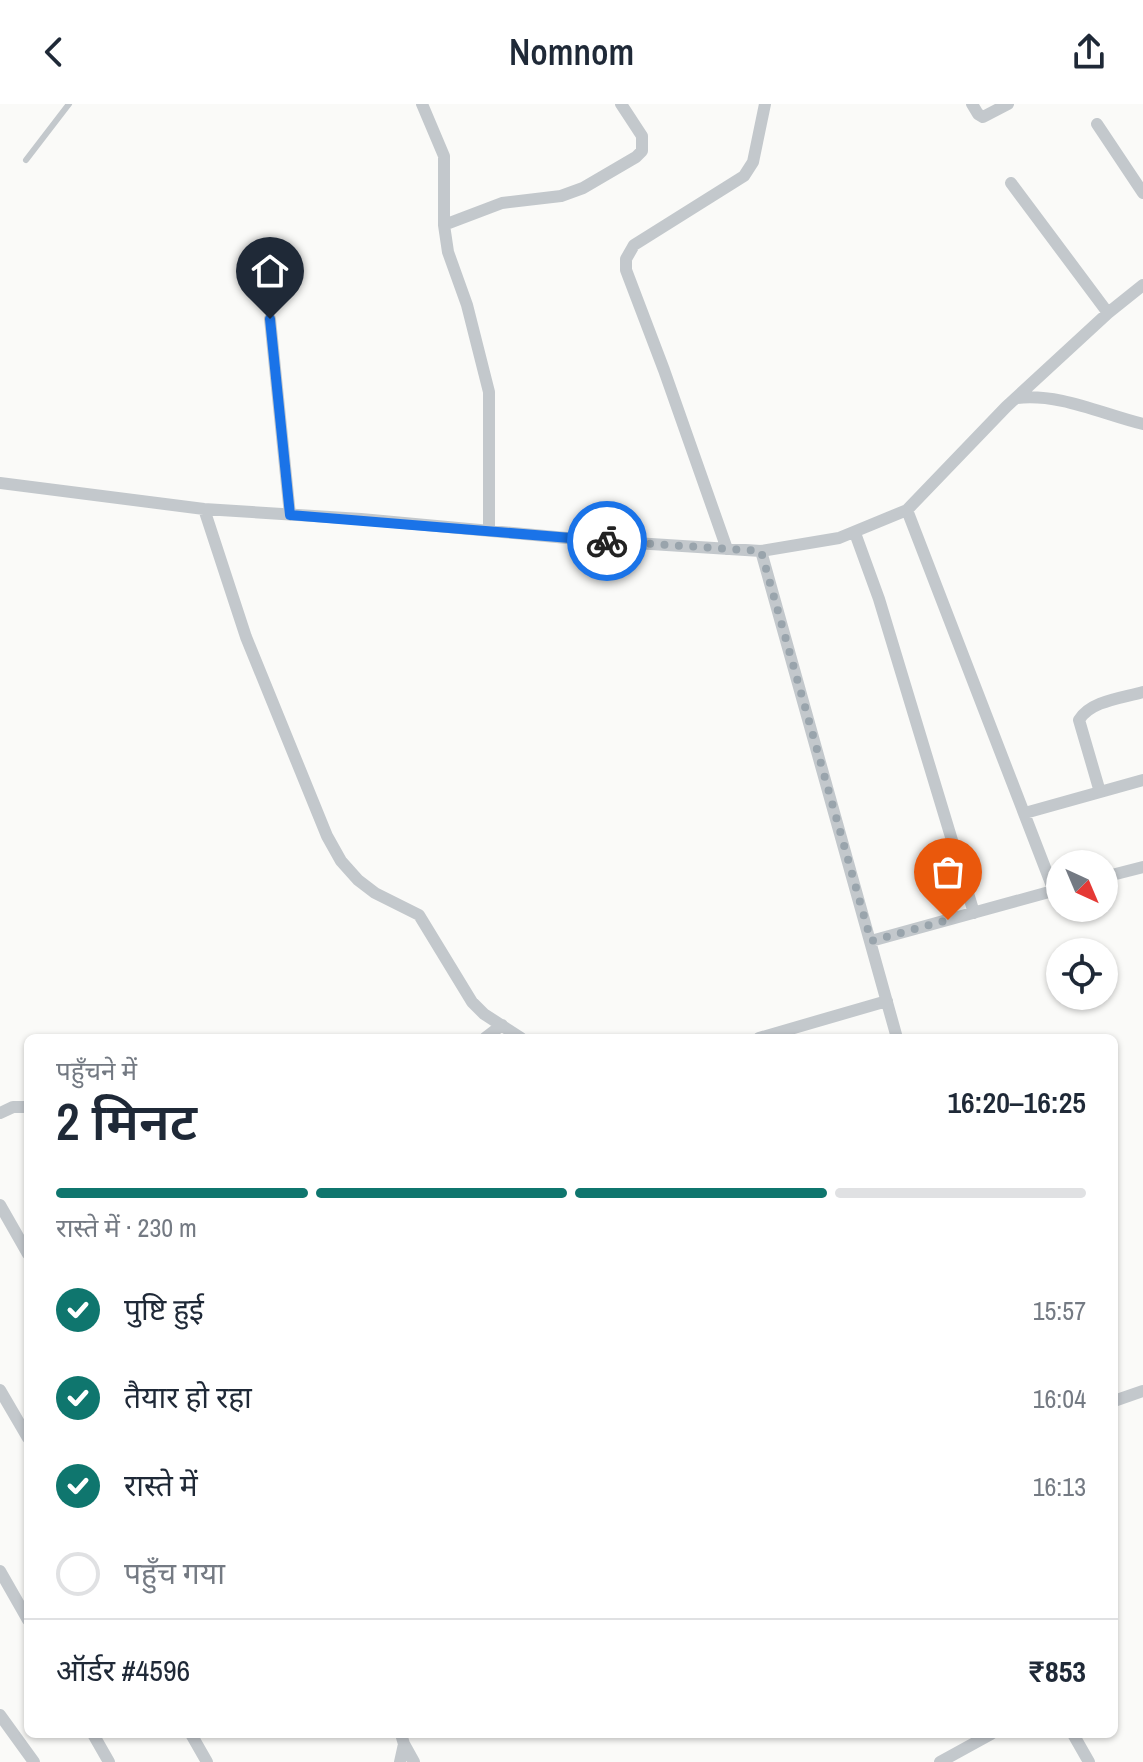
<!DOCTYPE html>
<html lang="hi">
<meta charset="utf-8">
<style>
body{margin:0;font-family:"Archivo Narrow","Noto Sans Devanagari",sans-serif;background:#f2f2f3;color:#1f2937;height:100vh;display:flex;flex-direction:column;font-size:30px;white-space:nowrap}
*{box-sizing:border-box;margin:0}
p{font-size:26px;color:#747a83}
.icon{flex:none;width:44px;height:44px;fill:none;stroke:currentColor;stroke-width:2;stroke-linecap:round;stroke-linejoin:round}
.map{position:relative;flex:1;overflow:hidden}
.drawer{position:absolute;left:24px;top:930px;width:1094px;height:704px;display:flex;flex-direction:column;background:#fff;border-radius:12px;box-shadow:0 2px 6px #0004}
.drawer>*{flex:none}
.needle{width:52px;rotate:136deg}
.tools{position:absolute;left:1046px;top:746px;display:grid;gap:16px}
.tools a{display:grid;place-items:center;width:72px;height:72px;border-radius:50%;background:#fff;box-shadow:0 2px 6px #0004;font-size:40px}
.pin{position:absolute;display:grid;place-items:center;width:68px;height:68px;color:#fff;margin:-82px -34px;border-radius:50% 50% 50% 0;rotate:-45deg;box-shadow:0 0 8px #0007}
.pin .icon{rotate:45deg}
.courier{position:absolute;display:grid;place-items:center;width:80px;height:80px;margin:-40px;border:6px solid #1a73e8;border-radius:50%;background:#fff;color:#222;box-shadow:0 2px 10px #0007}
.overview em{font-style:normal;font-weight:600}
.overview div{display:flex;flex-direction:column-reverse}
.overview{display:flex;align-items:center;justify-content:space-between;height:136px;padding:0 32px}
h1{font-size:52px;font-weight:600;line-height:60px}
.bar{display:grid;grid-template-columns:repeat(4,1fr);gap:12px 8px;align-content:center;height:96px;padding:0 32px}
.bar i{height:10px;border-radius:6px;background:#e0e1e3}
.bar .current{background:#0f766e}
.bar p{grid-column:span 4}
.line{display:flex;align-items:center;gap:20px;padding:0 32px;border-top:2px solid #e0e1e3}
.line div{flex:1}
ol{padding:0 32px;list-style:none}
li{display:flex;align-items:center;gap:24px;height:88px}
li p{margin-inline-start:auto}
li .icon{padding:8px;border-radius:50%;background:#0f766e;color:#fff;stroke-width:4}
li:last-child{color:#747a83}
li i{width:44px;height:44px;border:4px solid #e0e1e3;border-radius:50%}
header{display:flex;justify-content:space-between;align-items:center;height:104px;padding:0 32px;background:#fff;font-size:36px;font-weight:600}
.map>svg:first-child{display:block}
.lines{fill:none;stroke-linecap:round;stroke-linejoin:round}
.service{stroke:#c3c8cc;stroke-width:6}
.minor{stroke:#c3c8cc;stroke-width:12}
.done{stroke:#99a4ac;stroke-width:8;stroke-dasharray:0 14.4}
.route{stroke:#1a73e8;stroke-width:10}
</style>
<header><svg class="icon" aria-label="back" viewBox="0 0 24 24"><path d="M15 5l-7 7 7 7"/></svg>Nomnom<svg class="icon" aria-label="share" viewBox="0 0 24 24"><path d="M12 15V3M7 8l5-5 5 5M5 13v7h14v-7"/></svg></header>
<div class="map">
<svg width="1143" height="1658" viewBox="0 0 1143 1658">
<rect width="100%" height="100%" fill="#fafaf8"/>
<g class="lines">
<!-- service -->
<path class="service" d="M26,56L69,0"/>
<!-- minor -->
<path class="minor" d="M422,0L444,52V121L448,148L467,201L489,288V426
M972,0L978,10L983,13L1008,0
M1097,20L1143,89
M1011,79L1108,209
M444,121L502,99L561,92L583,84L636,53L642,47V32L621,0
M270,215L290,411
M1017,294C1059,289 1102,310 1143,320
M0,379L204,405L361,415L588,436L761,447
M204,405L246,533L327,732L341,757L358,776L375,789L419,811L472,898L484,910L521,934
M907,406L1054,787
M855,429L879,495L974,809
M727,445L664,266L626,166V155L634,141L744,72L753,58L765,0
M1100,688L1079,616C1090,597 1122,594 1143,588
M1025,709L1143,676
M1104,773L1143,763
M871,837L1060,785
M485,934L502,921
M759,934L887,897
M897,934L761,447L839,434L907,406L1006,303L1108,209L1143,181
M0,1009L13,1003H28
M0,1101L28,1150
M0,1286L28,1334
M1114,1297L1143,1287
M0,1467L28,1516
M0,1611L34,1658
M93,1630L109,1658
M191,1630L207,1658
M1073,1630L1089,1658
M404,1640L414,1658
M400,1658L404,1640L401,1630
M940,1658L991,1630"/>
</g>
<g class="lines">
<!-- done -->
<path class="done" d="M607,437L761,447L871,837L948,816"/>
<!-- route -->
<path class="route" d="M270,215L290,411L607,437"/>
</g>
</svg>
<div class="tools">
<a><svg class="needle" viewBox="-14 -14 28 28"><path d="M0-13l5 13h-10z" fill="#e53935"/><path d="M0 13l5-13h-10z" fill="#747a83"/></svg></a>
<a><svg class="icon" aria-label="locate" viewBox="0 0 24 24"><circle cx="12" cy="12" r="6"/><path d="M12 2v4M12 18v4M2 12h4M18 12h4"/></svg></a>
</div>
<div class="pin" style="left:948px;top:816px;background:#ea580c"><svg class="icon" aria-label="bag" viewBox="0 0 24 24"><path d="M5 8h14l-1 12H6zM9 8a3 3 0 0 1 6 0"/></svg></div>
<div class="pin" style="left:270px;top:215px;background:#1f2937"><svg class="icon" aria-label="home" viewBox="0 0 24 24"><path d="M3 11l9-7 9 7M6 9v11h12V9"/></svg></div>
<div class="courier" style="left:607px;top:437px"><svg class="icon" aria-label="bike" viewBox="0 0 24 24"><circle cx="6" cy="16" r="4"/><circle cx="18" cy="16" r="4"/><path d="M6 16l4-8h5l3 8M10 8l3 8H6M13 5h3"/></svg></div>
<section class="drawer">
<div class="overview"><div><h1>2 मिनट</h1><p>पहुँचने में</p></div><em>16:20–16:25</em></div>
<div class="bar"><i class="current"></i><i class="current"></i><i class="current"></i><i></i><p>रास्ते में · 230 m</p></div>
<ol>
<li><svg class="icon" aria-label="check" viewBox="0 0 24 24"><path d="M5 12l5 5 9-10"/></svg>पुष्टि हुई<p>15:57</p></li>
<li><svg class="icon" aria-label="check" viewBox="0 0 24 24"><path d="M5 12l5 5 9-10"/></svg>तैयार हो रहा<p>16:04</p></li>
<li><svg class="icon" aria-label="check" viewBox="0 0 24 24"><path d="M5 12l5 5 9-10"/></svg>रास्ते में<p>16:13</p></li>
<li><i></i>पहुँच गया</li>
</ol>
<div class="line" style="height:104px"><div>ऑर्डर #4596</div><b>₹853</b></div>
</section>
</div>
